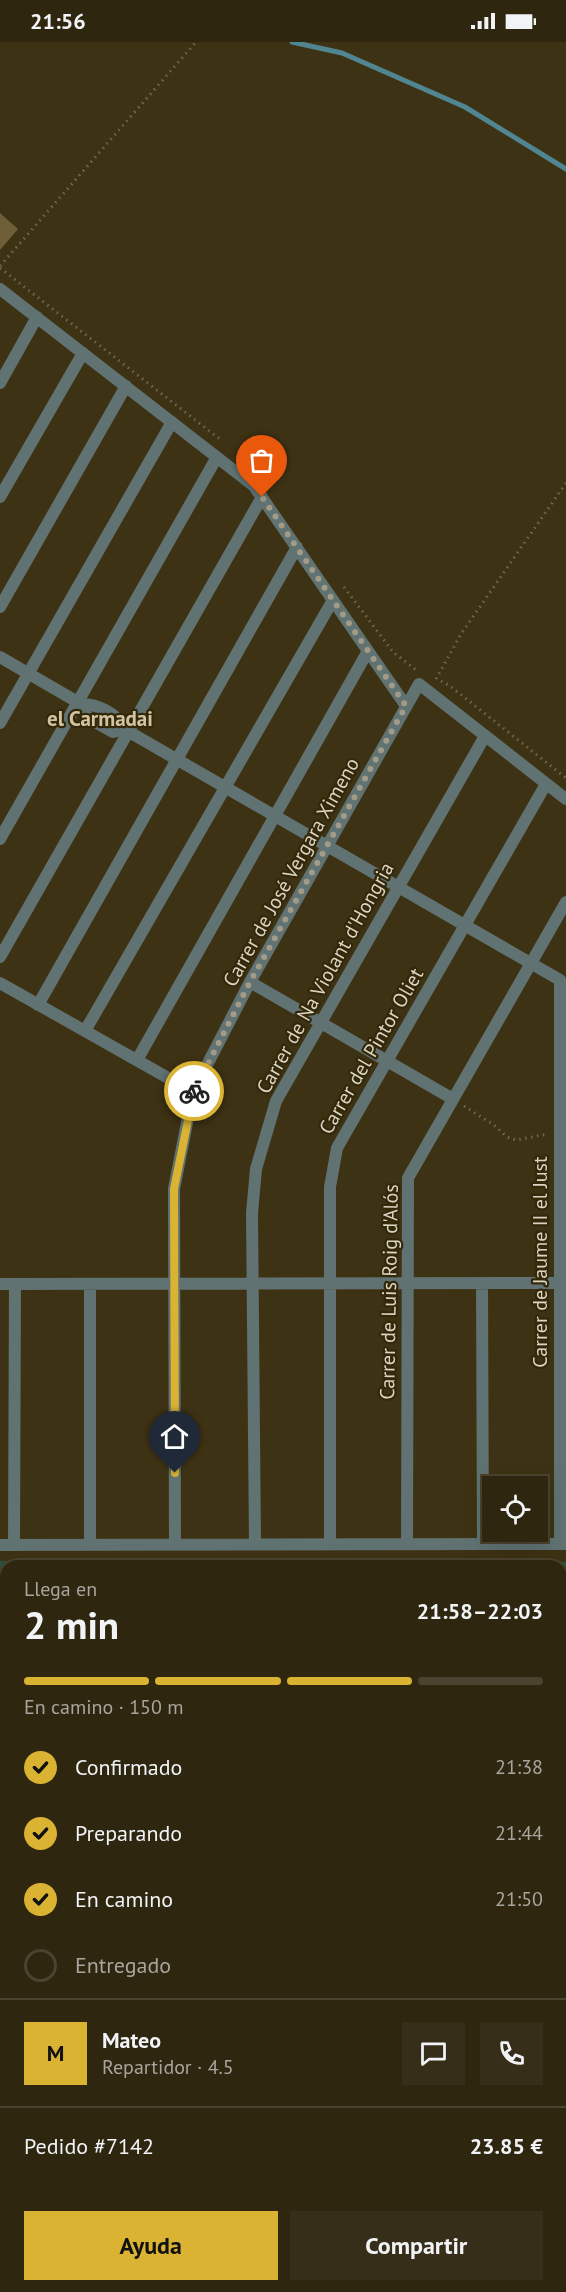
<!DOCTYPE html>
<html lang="es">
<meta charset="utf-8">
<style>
body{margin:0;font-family:"PT Sans",sans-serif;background:#362e18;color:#f1f3f6;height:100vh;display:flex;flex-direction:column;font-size:22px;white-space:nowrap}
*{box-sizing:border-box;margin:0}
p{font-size:20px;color:#a7a59e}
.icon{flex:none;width:33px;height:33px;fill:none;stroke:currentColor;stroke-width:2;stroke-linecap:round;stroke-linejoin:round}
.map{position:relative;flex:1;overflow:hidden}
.sheet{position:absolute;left:0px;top:1518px;width:567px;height:732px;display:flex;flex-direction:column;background:#2e260f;border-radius:18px 18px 0 0;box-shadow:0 6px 24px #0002,0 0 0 2px #49432f}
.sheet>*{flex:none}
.tools{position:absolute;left:482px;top:1434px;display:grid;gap:12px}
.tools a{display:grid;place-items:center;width:66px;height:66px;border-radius:0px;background:#2e260f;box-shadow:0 6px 24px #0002,0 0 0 2px #49432f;font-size:30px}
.pin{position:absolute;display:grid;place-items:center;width:51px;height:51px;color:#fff;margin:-62px -26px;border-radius:50% 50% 50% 0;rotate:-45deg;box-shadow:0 0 6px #0007}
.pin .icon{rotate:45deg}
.courier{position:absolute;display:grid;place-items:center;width:60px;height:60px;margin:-30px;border:4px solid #dab333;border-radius:50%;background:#fff;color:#222;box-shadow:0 2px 8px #0007}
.head em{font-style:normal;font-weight:700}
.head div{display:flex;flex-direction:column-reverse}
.head{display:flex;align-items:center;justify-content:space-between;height:102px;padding:0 24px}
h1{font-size:39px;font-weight:700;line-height:45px}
.bar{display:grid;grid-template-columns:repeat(4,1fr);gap:9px 6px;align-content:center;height:72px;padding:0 24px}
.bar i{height:8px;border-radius:4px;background:#49432f}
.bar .active{background:#dab333}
.bar p{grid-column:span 4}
.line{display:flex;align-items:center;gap:15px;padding:0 24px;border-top:2px solid #49432f}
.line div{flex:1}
.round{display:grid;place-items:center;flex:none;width:63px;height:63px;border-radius:0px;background:#362e18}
ol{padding:0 24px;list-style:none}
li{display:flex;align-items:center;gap:18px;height:66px}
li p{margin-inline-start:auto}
li .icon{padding:6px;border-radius:50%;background:#dab333;color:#111;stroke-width:4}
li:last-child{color:#a7a59e}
li i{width:33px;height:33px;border:3px solid #49432f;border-radius:50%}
.action{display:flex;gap:12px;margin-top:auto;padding:12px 24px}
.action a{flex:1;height:69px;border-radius:0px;background:#dab333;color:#111;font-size:24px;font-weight:700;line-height:69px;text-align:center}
.action a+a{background:#362e18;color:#f1f3f6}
.status{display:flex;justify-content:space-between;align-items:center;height:42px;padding:0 30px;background:#2e260f;direction:ltr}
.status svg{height:16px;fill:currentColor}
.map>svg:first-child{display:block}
.green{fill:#2a5340}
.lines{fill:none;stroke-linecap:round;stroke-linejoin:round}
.stream{stroke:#508692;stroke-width:5}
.building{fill:#6f5f37}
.path{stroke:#71674d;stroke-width:3;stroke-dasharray:1.5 4.5;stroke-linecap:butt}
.street{stroke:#607272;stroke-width:12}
.secondary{stroke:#789595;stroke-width:12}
.done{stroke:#a39b86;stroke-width:6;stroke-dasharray:0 10.8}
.route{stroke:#dab333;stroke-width:8}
.labels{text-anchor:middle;stroke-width:4.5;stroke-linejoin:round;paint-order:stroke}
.street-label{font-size:20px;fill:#dad4c3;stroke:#332809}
.neighbourhood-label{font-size:21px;font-weight:bold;fill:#d2c4a2;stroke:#332809}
</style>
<div class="status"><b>21:56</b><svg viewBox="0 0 49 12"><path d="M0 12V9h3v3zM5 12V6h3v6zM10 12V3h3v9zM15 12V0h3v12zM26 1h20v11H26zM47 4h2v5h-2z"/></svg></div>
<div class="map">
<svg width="566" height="2250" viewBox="0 0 566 2250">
<rect width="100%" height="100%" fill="#3e3214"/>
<!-- green -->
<path class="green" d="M0,1519L566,1520V1596L561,1600V1524H6V1611H0Z
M22,2244H81L93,2250H20Z"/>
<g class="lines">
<!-- stream -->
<path class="stream" d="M292,0L342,11L465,65L566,127"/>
</g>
<!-- building -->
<path class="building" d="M0,171L18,187L0,208Z"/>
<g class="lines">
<!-- path -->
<path class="path" d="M0,224L196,0
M0,226L221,398
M344,545L393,610L416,628
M436,637L461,592L566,441
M441,639L450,644L566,736
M464,1064L494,1083L507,1095L516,1098L548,1092
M175,1516V1524
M255,1516V1524
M407,1516V1524
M78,1524L89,1517
M90,1524V1516
M132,1524V1519
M223,1524L233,1517
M561,1561L566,1553
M0,1572L6,1568"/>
<!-- street -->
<path class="street" d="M0,247L254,444L406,664
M0,341L37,275
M0,455L83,311
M0,565L126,344
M0,615L81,662C98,662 117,671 124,687L560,938V1502
M81,662L88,676L113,690L124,687
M0,681L172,380
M0,797L217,415
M0,915L262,455
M250,940L453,1057
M0,941L193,1050
M38,963L297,505
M85,989L333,558
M137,1018L368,609
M482,1241L483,1502
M0,1242L560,1241
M90,1242V1503
M255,1502L252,1171L256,1127L276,1059L485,694
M330,1502V1145L337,1106L546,742
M407,1502L408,1136L566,860
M0,1503L566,1502
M14,1503L15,1242
M175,1503L174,1147L193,1050L250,940L419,642L566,757
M0,1671H6
M0,1857H6
M561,1862H566
M0,1994L6,1995
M561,1999H566
M561,2129L566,2075
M0,2139H6
M561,2143H566
M550,2250V2244"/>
<!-- secondary -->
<path class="secondary" d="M561,1616L566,1614
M0,1631H6
M561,1642L566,1645"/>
</g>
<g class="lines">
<!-- done -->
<path class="done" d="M194,1049L250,940L406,664L262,455"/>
<!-- route -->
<path class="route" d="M175,1431L174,1147L194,1049"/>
</g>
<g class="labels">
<!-- street labels -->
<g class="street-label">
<text transform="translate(291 830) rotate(-61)" y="7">Carrer de José Vergara Ximeno</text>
<text transform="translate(325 936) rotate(-61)" y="7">Carrer de Na Violant d'Hongria</text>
<text transform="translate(371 1009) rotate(-60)" y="7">Carrer del Pintor Oliet</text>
<text transform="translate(540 1220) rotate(-90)" y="7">Carrer de Jaume II el Just</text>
<text transform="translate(389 1250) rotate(-89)" y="7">Carrer de Luis Roig d'Alós</text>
</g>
<!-- neighbourhood labels -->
<g class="neighbourhood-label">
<text x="100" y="684">el Carmadai</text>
</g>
</g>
</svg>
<div class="tools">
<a><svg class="icon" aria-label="locate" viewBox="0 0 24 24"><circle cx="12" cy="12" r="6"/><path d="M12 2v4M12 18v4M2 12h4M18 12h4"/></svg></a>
</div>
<div class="pin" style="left:262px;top:455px;background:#ea580c"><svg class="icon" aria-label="bag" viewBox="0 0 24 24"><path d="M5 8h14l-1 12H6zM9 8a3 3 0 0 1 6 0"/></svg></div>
<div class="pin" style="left:175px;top:1431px;background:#1f2937"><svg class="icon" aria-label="home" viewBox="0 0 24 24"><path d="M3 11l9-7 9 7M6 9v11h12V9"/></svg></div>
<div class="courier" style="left:194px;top:1049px"><svg class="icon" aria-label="bike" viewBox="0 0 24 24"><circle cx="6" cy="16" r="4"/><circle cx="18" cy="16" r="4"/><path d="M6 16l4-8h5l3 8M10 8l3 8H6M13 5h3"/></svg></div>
<section class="sheet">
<div class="head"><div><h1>2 min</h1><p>Llega en</p></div><em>21:58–22:03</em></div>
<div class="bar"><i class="active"></i><i class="active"></i><i class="active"></i><i></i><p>En camino · 150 m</p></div>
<ol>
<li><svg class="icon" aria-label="check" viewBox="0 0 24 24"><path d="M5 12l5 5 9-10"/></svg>Confirmado<p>21:38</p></li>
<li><svg class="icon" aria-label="check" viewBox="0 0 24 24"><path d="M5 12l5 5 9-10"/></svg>Preparando<p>21:44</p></li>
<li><svg class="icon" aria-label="check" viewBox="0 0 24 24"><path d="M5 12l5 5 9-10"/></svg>En camino<p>21:50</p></li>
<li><i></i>Entregado</li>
</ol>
<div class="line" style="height:108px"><b class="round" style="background:#dab333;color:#111">M</b><div><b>Mateo</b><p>Repartidor · 4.5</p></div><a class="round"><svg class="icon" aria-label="chat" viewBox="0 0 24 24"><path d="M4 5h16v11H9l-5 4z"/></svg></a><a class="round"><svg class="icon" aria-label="phone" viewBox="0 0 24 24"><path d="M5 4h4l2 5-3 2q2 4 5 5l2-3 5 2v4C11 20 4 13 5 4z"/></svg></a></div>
<div class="line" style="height:78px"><div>Pedido #7142</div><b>23.85 €</b></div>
<div class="action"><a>Ayuda</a><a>Compartir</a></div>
</section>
</div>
